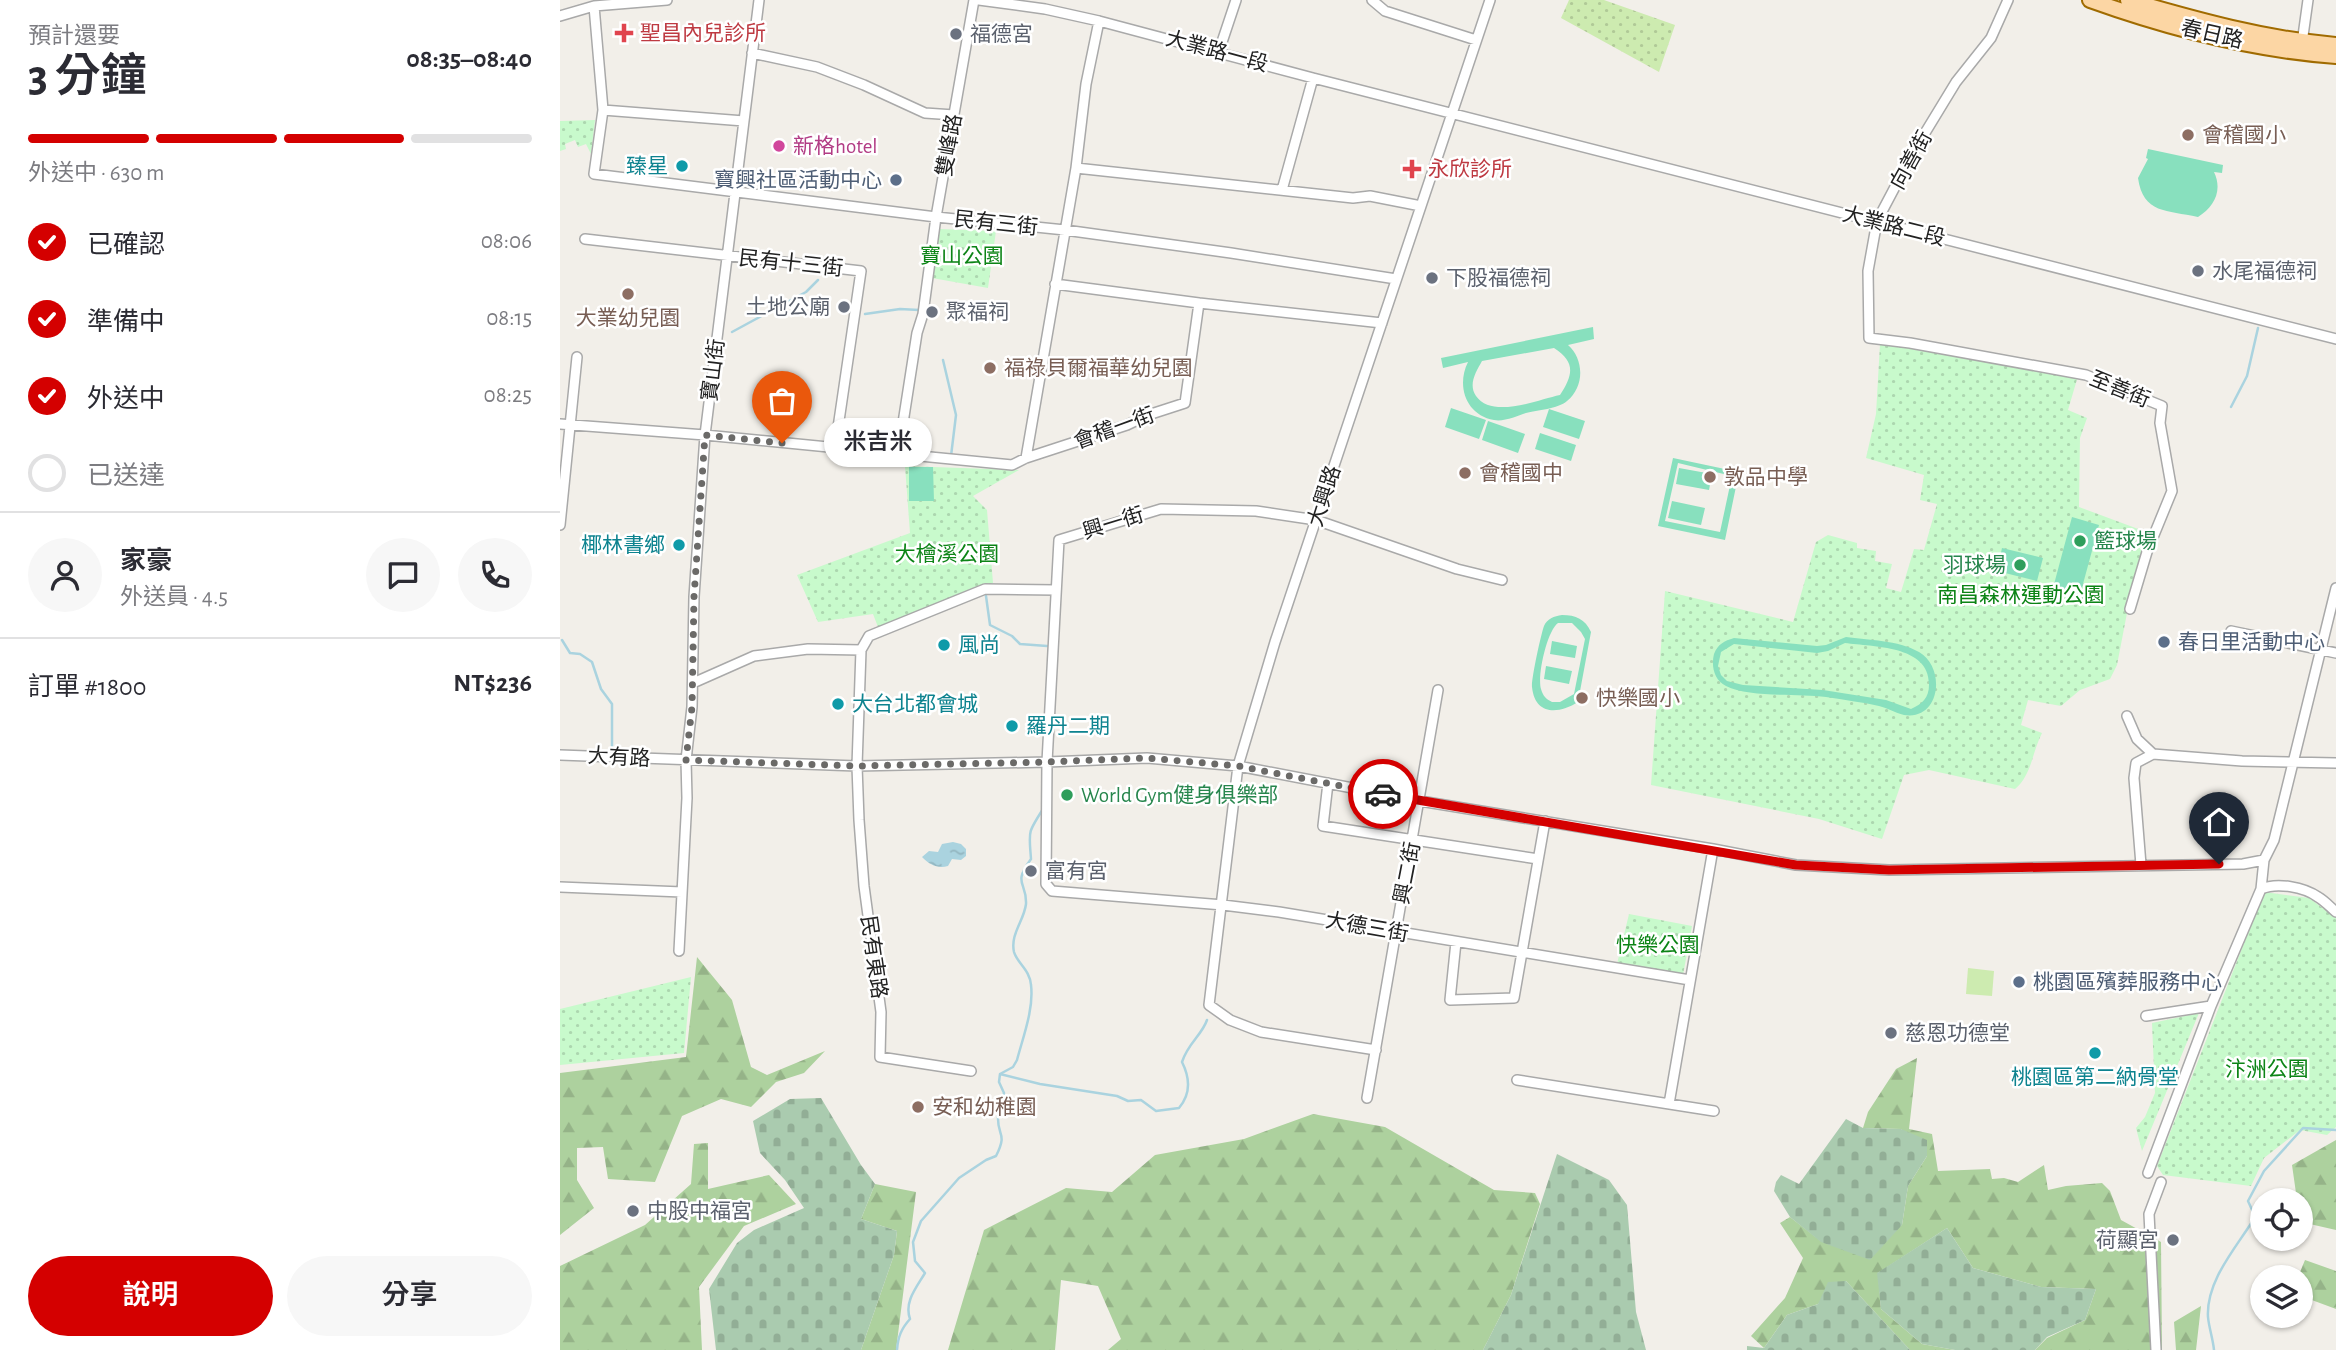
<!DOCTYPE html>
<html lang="zh-TW">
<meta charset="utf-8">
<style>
body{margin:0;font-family:"Alegreya Sans","Noto Sans TC",sans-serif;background:#f7f7f7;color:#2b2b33;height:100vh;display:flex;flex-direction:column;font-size:26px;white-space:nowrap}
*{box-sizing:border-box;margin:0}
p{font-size:23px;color:#7c7c81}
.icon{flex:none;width:38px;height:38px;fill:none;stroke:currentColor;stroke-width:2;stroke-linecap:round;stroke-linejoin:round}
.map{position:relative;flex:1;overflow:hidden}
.side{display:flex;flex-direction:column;background:#fff;width:560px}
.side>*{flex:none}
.tools{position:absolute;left:1690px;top:1188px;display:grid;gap:14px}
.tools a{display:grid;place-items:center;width:63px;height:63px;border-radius:50%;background:#fff;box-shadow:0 2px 5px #0004;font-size:35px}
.pin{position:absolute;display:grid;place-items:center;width:60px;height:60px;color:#fff;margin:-72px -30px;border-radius:50% 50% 50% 0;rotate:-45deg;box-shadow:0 0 7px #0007}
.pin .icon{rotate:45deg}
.courier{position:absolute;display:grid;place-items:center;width:70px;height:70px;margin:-35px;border:5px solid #d40000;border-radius:50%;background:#fff;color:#222;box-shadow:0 2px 9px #0007}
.bubble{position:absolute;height:49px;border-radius:24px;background:#fff;box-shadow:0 2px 5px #0004;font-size:23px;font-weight:600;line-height:49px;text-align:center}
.head em{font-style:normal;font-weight:600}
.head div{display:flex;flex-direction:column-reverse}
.head{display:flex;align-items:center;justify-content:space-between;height:119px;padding:0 28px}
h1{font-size:46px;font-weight:600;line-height:52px}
.bar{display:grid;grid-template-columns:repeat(4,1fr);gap:10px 7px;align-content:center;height:84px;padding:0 28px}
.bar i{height:9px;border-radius:5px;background:#e1e1e2}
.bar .selected{background:#d40000}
.bar p{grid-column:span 4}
.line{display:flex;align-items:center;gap:18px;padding:0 28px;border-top:2px solid #e1e1e2}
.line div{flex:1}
.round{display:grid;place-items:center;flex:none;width:74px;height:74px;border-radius:37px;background:#f7f7f7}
ol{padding:0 28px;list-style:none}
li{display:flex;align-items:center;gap:21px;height:77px}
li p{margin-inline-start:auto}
li .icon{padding:7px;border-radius:50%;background:#d40000;color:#fff;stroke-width:4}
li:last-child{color:#7c7c81}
li i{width:38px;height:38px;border:4px solid #e1e1e2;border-radius:50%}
.action{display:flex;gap:14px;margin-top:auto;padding:14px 28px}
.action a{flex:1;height:80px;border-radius:42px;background:#d40000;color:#fff;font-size:28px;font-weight:600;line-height:80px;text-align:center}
.action a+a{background:#f7f7f7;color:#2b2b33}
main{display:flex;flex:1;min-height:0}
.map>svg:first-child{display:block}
.grass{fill:url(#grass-dots)}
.forest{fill:url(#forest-firs)}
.cemetery{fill:url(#cemetery-stones)}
.park{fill:url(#park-dots)}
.garden{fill:#cdebb0}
.pitch{fill:#88e0be;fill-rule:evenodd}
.water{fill:url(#water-ripples)}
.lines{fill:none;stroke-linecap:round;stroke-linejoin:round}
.stream{stroke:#aad3df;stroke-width:2.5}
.street-casing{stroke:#a9a9a9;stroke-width:12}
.primary-casing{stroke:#a06b00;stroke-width:18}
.street{stroke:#fff;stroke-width:9}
.primary{stroke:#fcd6a4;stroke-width:14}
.done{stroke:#6b6a68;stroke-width:7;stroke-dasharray:0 12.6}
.route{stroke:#d40000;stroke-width:9}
.health-dot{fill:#e0444e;stroke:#fff;stroke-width:2.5}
.worship-dot{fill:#6b7280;stroke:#fff;stroke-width:2.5}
.education-dot{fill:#8d6e63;stroke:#fff;stroke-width:2.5}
.hotel-dot{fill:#d1479c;stroke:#fff;stroke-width:2.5}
.culture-dot{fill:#0f9aa8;stroke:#fff;stroke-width:2.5}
.service-dot{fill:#5c6f8a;stroke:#fff;stroke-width:2.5}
.leisure-dot{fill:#2e9e5b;stroke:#fff;stroke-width:2.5}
.labels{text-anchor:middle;stroke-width:5;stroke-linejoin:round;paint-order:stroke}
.health-label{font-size:21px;fill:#be3a42;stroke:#fff;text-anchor:start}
.worship-label{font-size:21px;fill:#5b616d;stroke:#fff;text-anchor:start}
.street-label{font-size:21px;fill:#222;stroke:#fff}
.education-label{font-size:21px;fill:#785e54;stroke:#fff;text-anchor:start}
.hotel-label{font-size:21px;fill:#b23c85;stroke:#fff;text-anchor:start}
.culture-label{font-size:21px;fill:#0d838f;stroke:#fff;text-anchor:start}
.service-label{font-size:21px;fill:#4e5e75;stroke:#fff;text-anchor:start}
.park-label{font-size:21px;fill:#0c8416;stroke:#fff}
.leisure-label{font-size:21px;fill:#27864d;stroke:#fff;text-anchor:start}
</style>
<main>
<section class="side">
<div class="head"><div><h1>3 分鐘</h1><p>預計還要</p></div><em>08:35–08:40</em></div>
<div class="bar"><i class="selected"></i><i class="selected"></i><i class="selected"></i><i></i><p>外送中 · 630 m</p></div>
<ol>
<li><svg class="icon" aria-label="check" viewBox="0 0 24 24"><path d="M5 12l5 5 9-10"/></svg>已確認<p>08:06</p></li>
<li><svg class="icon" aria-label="check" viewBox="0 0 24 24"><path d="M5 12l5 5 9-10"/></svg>準備中<p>08:15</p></li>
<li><svg class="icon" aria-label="check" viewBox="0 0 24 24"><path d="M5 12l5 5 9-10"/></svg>外送中<p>08:25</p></li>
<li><i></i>已送達</li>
</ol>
<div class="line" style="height:126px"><a class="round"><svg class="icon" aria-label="person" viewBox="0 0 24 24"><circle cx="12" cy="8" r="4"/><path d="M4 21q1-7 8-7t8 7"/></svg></a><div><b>家豪</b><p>外送員 · 4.5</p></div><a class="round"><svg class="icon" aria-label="chat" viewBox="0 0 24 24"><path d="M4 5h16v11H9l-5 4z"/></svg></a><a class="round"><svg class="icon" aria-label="phone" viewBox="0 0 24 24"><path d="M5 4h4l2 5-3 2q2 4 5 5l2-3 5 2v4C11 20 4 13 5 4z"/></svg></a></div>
<div class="line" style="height:91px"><div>訂單 #1800</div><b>NT$236</b></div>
<div class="action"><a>說明</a><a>分享</a></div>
</section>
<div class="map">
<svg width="1776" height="1350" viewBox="0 0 1776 1350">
<defs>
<pattern id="grass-dots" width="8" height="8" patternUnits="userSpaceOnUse" patternTransform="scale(1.75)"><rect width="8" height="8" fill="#cdebb0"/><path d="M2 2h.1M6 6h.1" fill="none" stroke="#b0c997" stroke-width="1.8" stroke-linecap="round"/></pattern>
<pattern id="forest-firs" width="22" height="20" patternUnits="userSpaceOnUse" patternTransform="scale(1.75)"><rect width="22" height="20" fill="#add19e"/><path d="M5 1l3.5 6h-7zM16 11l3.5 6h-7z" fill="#95b388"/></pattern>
<pattern id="cemetery-stones" width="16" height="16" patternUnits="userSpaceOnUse" patternTransform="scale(1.75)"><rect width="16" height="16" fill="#aacbaf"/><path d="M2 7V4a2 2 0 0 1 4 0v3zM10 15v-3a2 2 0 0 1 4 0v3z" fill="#92ae96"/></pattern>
<pattern id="park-dots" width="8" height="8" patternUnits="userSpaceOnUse" patternTransform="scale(1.75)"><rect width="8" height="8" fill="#c8facc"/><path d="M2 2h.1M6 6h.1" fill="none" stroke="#acd6af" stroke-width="1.8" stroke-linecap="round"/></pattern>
<pattern id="water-ripples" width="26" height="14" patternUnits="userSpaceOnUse" patternTransform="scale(1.75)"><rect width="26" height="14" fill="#aad3df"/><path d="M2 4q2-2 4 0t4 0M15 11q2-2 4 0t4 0" fill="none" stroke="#92b5bf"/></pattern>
</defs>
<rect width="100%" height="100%" fill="#f2efe9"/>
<!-- grass -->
<path class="grass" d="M1009,0H1044L1115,25L1099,72L1001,18Z"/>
<!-- forest -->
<path class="forest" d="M137,957L172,1000L191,1067L207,1075L265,1051L244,1073L216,1082L191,1107L161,1099L122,1116L95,1182L48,1179L43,1147L17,1148V1180L34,1208L0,1235V1073L126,1057Z
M1357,1058L1349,1129L1372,1134L1378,1171L1430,1169L1432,1179L1444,1178L1458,1182L1484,1165L1488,1190L1506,1186L1542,1183L1550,1191L1561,1220L1601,1242L1602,1350H1475L1487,1338L1525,1320L1536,1289L1481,1287L1413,1268L1387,1228L1318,1273L1321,1309L1362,1344L1395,1350H1350L1286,1281L1258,1304L1227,1315L1204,1348L1191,1336L1225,1298L1243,1258L1220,1223L1230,1217L1262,1242L1342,1225L1348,1186L1367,1156L1341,1129L1303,1128L1308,1112L1336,1069Z
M753,1114L825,1127L934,1190L975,1193L980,1204L951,1295L923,1350H548L561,1339L538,1286L501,1280L495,1350H388L424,1230L506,1188L552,1192L595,1155L684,1139Z
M1776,1140V1230L1741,1222V1200H1737L1732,1165Z
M148,1143V1189L209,1175L236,1204L184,1226L139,1287L142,1350H0V1266L85,1225L131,1184L134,1144Z
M315,1184L356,1192L336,1350H301L334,1255L337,1231L301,1219Z
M1745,1260L1776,1271V1309L1741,1296V1278L1738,1277Z
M1641,1306L1636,1350H1616L1614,1322Z"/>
<!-- cemetery -->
<path class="cemetery" d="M261,1098L301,1165L315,1184L301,1219L337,1231L334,1255L301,1350H156L149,1289L177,1243L194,1230L244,1208L225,1180L200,1153L193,1121L230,1099Z
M1286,1119L1303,1128L1341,1129L1367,1140V1156L1348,1186L1342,1225L1310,1260L1261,1242L1230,1217L1214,1191L1216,1182L1221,1175L1239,1184Z
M997,1154L1049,1180L1067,1205L1076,1312L1086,1350H923L951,1295Z
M1387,1228L1413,1268L1481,1287L1536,1289L1525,1320L1487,1337L1475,1350H1395L1362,1344L1321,1309L1317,1273Z
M1286,1281L1350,1350H1187V1346L1204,1348L1227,1315L1258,1304L1268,1282Z"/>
<!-- park -->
<path class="park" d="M35,120L31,154L26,144L18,147L15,140L5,144L6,149L0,151V121Z
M379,229L436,231L428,288L372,278Z
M1320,344L1410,357L1518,376L1508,410L1527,418L1520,438L1519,507L1589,533L1573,582L1557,665L1550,679L1520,690L1501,706L1468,700L1461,725L1482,733C1472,752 1472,775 1455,789L1369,770L1344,775L1322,839L1259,819L1091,785L1105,591L1233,622L1256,542L1268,535L1297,543V548L1316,551L1315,561L1332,564L1326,588L1341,592L1354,549L1364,550L1377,504L1360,500L1364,475L1306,458L1316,414Z
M345,466L459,470L413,496L427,510L433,583L318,627L313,614L258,622L237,575L350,533Z
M1704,892L1749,898L1776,918V1127L1767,1135L1740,1130L1704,1158L1691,1186L1603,1175L1597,1166Z
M1069,914L1132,926L1123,975L1057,964Z
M131,977L124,1053L0,1065V1009Z
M1639,1013L1582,1151L1576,1128L1585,1117L1595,1093L1592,1023Z"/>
<!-- garden -->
<path class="garden" d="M1408,968L1434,971L1432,996L1406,994Z"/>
<!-- pitch -->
<path class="pitch" d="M1588,149L1663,165L1662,173L1654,172C1663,191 1654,207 1638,217C1607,210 1583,214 1578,178L1588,159L1586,158Z
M1033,327L1034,339L1008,345C1024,359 1025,386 1007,401C998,409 977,410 966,413C957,416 944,422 934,420C906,415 896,386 908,362L883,368L881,358ZM994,348C1016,362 1013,375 1000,395C977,400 932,419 916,396C908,384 916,372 922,361Z
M891,408L926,420L919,439L885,427Z
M989,409L1025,421L1019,439L983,427Z
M928,421L965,434L958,453L922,440Z
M980,433L1016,445L1011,461L975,449Z
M1113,458L1179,472L1165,540L1098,526ZM1118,463L1172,476L1160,532L1105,521Z
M349,467H373L374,501H349Z
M1119,468L1152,474L1149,490L1116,484Z
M1112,501L1145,508L1141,525L1108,518Z
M1512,517L1539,525L1520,595L1493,588Z
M1442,548L1483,558L1477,581L1437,571Z
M1002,615C1016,615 1025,619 1031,632L1018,702C999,714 975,716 972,687C971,680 981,634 984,626C987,619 994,616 1002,615ZM998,623H1012L1021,632L1025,639L1014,694L1000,702H992C986,699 983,696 981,689C977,676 987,631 998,623Z
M1286,637C1308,640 1338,640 1359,652C1386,667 1381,721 1344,715C1335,713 1328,708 1319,706C1302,702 1284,700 1266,697C1239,693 1189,698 1166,686C1154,680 1151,666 1154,654C1158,644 1164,641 1174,638L1257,646L1266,645ZM1285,643C1313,647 1370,645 1369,685C1369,698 1362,704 1351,709L1326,700L1263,690L1183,685L1167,681L1161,675L1158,666L1161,652L1174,644L1257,653L1268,651Z
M992,641L1017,646L1015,658L990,654Z
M986,666L1012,671L1009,684L984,679Z"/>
<!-- water -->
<path class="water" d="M393,842L401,844L406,849V856L401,860L392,859L388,866C378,869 370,865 362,857L369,851L378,852L382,844Z"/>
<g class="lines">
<!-- stream -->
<path class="stream" d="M305,314L340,309L359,310
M172,332L246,292L258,280
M383,360L396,415L391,456
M1671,407L1687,376L1698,328
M426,596L430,625L452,636L460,644L487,646
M2,640L10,653L20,654L32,662L41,689L52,704V747
M440,1074L480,1084L557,1096L568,1101L581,1100L596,1111L619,1108C631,1094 630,1078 622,1062C628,1043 642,1035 647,1020
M337,1350C338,1337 341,1329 350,1319C344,1302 356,1288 365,1273L355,1261L353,1242L361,1221L399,1178L426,1160L436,1156C448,1132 437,1137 438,1116C438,1109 443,1101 444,1093L439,1082L440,1074L453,1067L457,1060C463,1037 474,1009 471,985C470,970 457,963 454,952C450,934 464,921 466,904C467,881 452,885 471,859C469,831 467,834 483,809
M1654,1350C1653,1339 1649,1328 1648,1317C1646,1282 1674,1250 1692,1222L1693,1212L1688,1201L1704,1171L1743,1128L1776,1130"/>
<!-- street casing -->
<g class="street-casing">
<path id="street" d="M419,0L485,9L539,21L753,78L1776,339
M812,0L825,11L916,40
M1448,0L1431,38L1396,82L1354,151L1317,221L1308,271L1309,338L1350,343L1526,375L1602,406L1600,423L1612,491L1587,552L1570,609
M34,6L43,110L34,174L376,217L505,230L671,253L836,279
M0,16L34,6L107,0
M1742,43L1748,0
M659,51L676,0
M192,53L257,67L304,85L365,113L394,115
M43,110L184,121
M516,168L793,198L810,196L861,206
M722,190L753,78
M25,239L301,271L275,448
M495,284L639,303L822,323
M0,424L145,435L452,465L466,458L567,425L588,415L625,403L639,303
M338,455L357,333L363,314L376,217L414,0
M466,458L516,168L526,84L539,21
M0,525L17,357
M942,580L897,569L756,520L696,511L601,509L499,540L487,762L486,884L492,891L663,905L719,912L1130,980
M1671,631L1776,653
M133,683L194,656L248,649L301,650
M1567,716L1577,739L1593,754L1682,761L1776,763
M0,755L297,766L487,762L587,758L678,766L860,801L1153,849L1236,865L1329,870L1683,864L1704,860
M768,783L763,826L978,859
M1581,865L1574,778L1576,763L1593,754
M0,887L122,892
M1701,889L1704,860L1714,840L1776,588
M896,942L890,1000L954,998L985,821
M119,951L127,798L126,760L132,707L134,597L145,435L199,0
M1586,1016L1651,1006L1701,889C1717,882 1744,887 1758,897C1765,901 1770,907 1776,912
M816,1050L701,1032L670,1020L649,1005L678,766L715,642L930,0
M411,1071L320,1057L321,1012L304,886L299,820L297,766L301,650L309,636L425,589L496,590
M957,1080L1154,1111
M807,1098L878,690
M1109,1104L1153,849
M1588,1173L1651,1006
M1596,1350L1589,1214L1601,1182"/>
</g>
<!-- primary casing -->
<g class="primary-casing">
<path id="primary" d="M1530,0C1608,28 1694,50 1776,56
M1568,0C1637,20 1705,39 1776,45"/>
</g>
<!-- street -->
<use href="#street" class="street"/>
<!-- primary -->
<use href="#primary" class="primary"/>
</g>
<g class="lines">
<!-- done -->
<path class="done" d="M222,443L145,435L134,597L132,707L126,760L297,766L487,762L587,758L678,766L823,794"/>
<!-- route -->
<path class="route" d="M823,794L1236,865L1329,870L1659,864"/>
</g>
<!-- markers -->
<g class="health-dot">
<path d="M60.5 22.5h7v7h7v7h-7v7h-7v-7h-7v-7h7z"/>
<path d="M848.5 158.5h7v7h7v7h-7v7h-7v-7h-7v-7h7z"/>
</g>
<g class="worship-dot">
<circle cx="396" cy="34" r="7"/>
<circle cx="1638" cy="271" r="7"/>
<circle cx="872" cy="278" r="7"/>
<circle cx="284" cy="307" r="7"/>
<circle cx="372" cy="312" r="7"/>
<circle cx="471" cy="871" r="7"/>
<circle cx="1331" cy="1033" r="7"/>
<circle cx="73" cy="1211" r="7"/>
<circle cx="1613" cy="1240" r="7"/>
</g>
<g class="education-dot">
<circle cx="1628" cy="135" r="7"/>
<circle cx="68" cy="294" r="7"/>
<circle cx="430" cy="368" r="7"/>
<circle cx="905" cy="473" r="7"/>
<circle cx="1150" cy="477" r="7"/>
<circle cx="1022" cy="698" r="7"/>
<circle cx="358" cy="1107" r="7"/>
</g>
<circle class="hotel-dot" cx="219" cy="146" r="7"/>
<g class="culture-dot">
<circle cx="122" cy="166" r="7"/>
<circle cx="119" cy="545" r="7"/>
<circle cx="384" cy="645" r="7"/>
<circle cx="278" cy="704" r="7"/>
<circle cx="452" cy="726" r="7"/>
<circle cx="1535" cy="1053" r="7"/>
</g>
<g class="service-dot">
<circle cx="336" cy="180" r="7"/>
<circle cx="1604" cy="642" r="7"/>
<circle cx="1459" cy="982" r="7"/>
</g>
<g class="leisure-dot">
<circle cx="1520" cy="541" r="7"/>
<circle cx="1460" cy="565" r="7"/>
<circle cx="507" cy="795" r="7"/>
</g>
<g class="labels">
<!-- health labels -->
<g class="health-label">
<text x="80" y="40">聖昌內兒診所</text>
<text x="868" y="176">永欣診所</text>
</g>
<!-- worship labels -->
<g class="worship-label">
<text x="410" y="41">福德宮</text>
<text x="1652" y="278">水尾福德祠</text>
<text x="886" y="285">下股福德祠</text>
<text x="270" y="314" text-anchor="end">土地公廟</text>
<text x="386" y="319">聚福祠</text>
<text x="485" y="878">富有宮</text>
<text x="1345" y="1040">慈恩功德堂</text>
<text x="87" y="1218">中股中福宮</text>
<text x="1599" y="1247" text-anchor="end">荷顯宮</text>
</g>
<!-- street labels -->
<g class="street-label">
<text transform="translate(1652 34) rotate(13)" y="7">春日路</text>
<text transform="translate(657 51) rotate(15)" y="7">大業路一段</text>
<text transform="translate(389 145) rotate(-80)" y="7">雙峰路</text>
<text transform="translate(1351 160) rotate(-61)" y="7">向善街</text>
<text transform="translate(436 223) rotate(6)" y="7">民有三街</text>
<text transform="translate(1334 226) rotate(14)" y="7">大業路二段</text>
<text transform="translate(231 263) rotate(6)" y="7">民有十三街</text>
<text transform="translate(153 370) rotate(-83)" y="7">寶山街</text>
<text transform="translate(1560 389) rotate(22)" y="7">至善街</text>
<text transform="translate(554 428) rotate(-20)" y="7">會稽一街</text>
<text transform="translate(764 496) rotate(-72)" y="7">大興路</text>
<text transform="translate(553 523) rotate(-17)" y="7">興一街</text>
<text transform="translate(59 757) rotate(3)" y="7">大有路</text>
<text transform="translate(847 873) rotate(-79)" y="7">興二街</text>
<text transform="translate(807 927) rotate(10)" y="7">大德三街</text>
<text transform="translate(314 957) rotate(82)" y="7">民有東路</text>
</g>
<!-- education labels -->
<g class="education-label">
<text x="1642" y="142">會稽國小</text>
<text x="68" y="325" text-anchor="middle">大業幼兒園</text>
<text x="444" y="375">福祿貝爾福華幼兒園</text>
<text x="919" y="480">會稽國中</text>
<text x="1164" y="484">敦品中學</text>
<text x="1036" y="705">快樂國小</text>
<text x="372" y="1114">安和幼稚園</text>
</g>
<!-- hotel labels -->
<g class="hotel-label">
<text x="233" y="153">新格hotel</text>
</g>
<!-- culture labels -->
<g class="culture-label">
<text x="108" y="173" text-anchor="end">臻星</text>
<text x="105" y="552" text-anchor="end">椰林書鄉</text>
<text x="398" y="652">風尚</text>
<text x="292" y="711">大台北都會城</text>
<text x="466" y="733">羅丹二期</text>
<text x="1535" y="1084" text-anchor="middle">桃園區第二納骨堂</text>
</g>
<!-- service labels -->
<g class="service-label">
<text x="322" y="187" text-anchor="end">寶興社區活動中心</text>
<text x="1618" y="649">春日里活動中心</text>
<text x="1473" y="989">桃園區殯葬服務中心</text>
</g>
<!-- park labels -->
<g class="park-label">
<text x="402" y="263">寶山公園</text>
<text x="387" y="561">大檜溪公園</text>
<text x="1461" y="602">南昌森林運動公園</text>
<text x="1098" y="952">快樂公園</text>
<text x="1707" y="1076">汴洲公園</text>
</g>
<!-- leisure labels -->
<g class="leisure-label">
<text x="1534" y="548">籃球場</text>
<text x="1446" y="572" text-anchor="end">羽球場</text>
<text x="521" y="802">World Gym健身俱樂部</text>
</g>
</g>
</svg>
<div class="tools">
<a><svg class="icon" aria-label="locate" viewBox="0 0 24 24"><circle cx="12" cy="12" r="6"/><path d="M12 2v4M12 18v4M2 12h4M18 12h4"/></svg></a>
<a><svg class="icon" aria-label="layers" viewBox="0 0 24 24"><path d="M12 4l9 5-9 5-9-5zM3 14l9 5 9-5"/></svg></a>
</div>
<div class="pin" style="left:222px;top:443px;background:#ea580c"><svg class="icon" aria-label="bag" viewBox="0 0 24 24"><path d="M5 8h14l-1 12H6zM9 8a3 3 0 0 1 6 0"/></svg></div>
<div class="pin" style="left:1659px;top:864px;background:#1f2937"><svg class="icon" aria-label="home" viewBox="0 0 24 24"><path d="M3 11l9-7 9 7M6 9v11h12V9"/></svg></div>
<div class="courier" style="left:823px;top:794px"><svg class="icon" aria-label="car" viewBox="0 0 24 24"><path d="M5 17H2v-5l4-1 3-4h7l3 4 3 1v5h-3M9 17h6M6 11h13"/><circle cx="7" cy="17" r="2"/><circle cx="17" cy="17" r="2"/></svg></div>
<div class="bubble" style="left:264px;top:418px;width:108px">米吉米</div>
</div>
</main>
